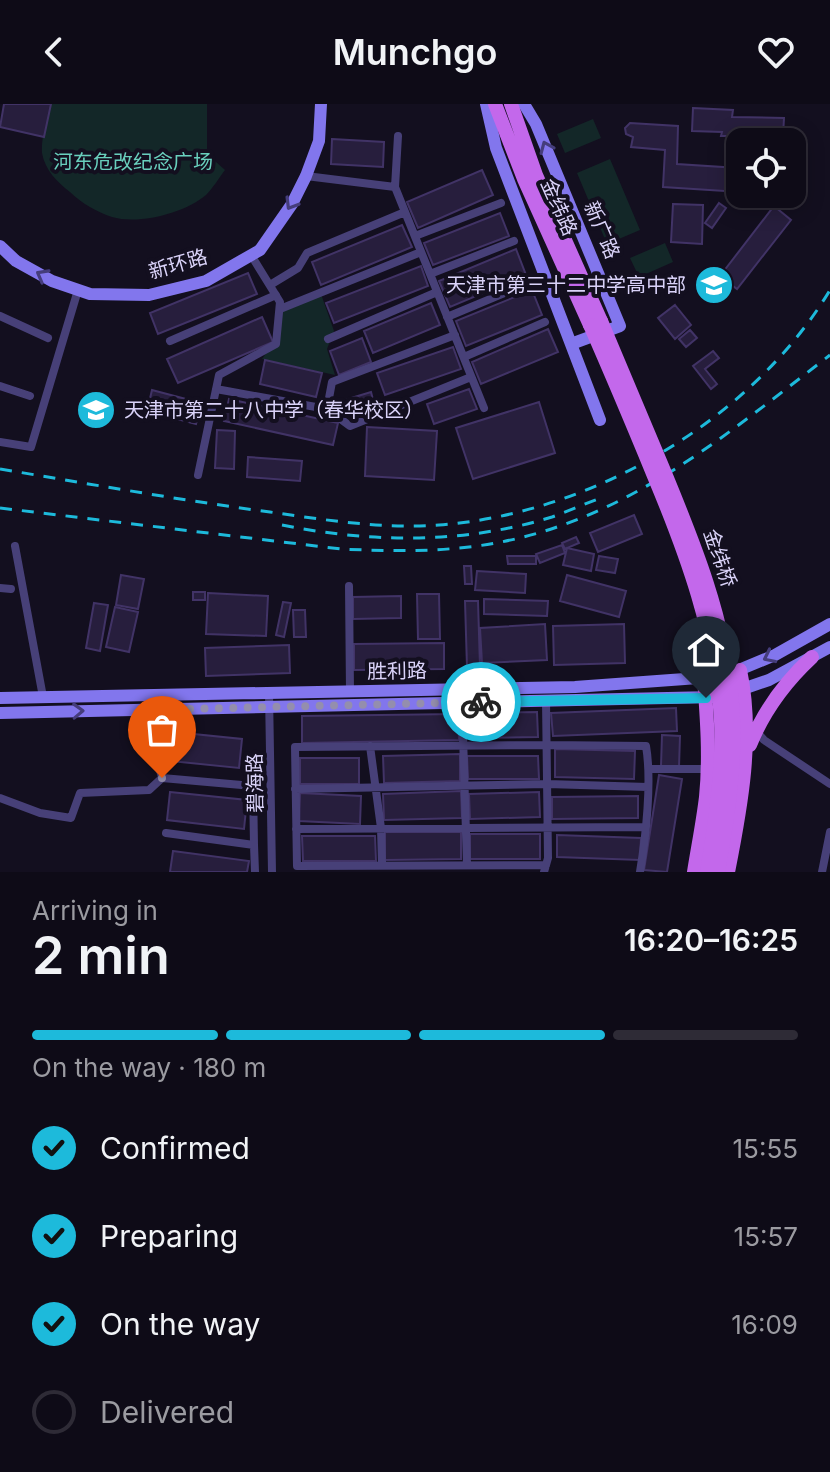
<!DOCTYPE html>
<meta charset="utf-8">
<style>
body{margin:0;font-family:Inter,"Noto Sans SC",sans-serif;background:#1c1924;color:#f1f3f6;height:100vh;display:flex;flex-direction:column;font-size:30px;white-space:nowrap}
*{box-sizing:border-box;margin:0}
p{font-size:26px;color:#9b9ba1}
.icon{flex:none;width:44px;height:44px;fill:none;stroke:currentColor;stroke-width:2;stroke-linecap:round;stroke-linejoin:round}
.map{position:relative;height:768px;overflow:hidden}
.details{display:flex;flex-direction:column;background:#0e0b17;flex:1}
.details>*{flex:none}
.fabs{position:absolute;left:726px;top:24px;display:grid;gap:16px}
.fabs a{display:grid;place-items:center;width:80px;height:80px;border-radius:16px;background:#0e0b17;box-shadow:0 4px 20px #0003,0 0 0 2px #2e2b36;font-size:40px}
.pin{position:absolute;display:grid;place-items:center;width:68px;height:68px;color:#fff;margin:-82px -34px;border-radius:50% 50% 50% 0;rotate:-45deg;box-shadow:0 0 8px #0007}
.pin .icon{rotate:45deg}
.courier{position:absolute;display:grid;place-items:center;width:80px;height:80px;margin:-40px;border:6px solid #1dbadb;border-radius:50%;background:#fff;color:#222;box-shadow:0 2px 10px #0007}
.summary em{font-style:normal;font-weight:600}
.summary div{display:flex;flex-direction:column-reverse}
.summary{display:flex;align-items:center;justify-content:space-between;height:136px;padding:0 32px}
h1{font-size:52px;font-weight:600;line-height:60px}
.bar{display:grid;grid-template-columns:repeat(4,1fr);gap:12px 8px;align-content:center;height:96px;padding:0 32px}
.bar i{height:10px;border-radius:6px;background:#2e2b36}
.bar .on{background:#1dbadb}
.bar p{grid-column:span 4}
ol{padding:0 32px;list-style:none}
li{display:flex;align-items:center;gap:24px;height:88px}
li p{margin-inline-start:auto}
li .icon{padding:8px;border-radius:50%;background:#1dbadb;color:#111;stroke-width:4}
li:last-child{color:#9b9ba1}
li i{width:44px;height:44px;border:4px solid #2e2b36;border-radius:50%}
header{display:flex;justify-content:space-between;align-items:center;height:104px;padding:0 32px;background:#0e0b17;font-size:36px;font-weight:600}
.map>svg:first-child{display:block}
.green{fill:#132728}
.building{fill:#271e3d;stroke:#413366;stroke-width:2}
.lines{fill:none;stroke-linecap:round;stroke-linejoin:round}
.street{stroke:#474078;stroke-width:8}
.secondary{stroke:#8276ed;stroke-width:12}
.primary{stroke:#c368eb;stroke-width:14}
.rail{stroke:#1dbadb;stroke-width:3;stroke-dasharray:12 10;stroke-linecap:butt}
.primary-bridge{stroke:#c368eb;stroke-width:14}
.oneway{stroke:#453d7c}
.done{stroke:#948ead;stroke-width:8;stroke-dasharray:0 14.4}
.route{stroke:#1dbadb;stroke-width:10}
.labels{text-anchor:middle;stroke-width:8;stroke-linejoin:round;paint-order:stroke}
.park-label{font-size:20px;fill:#69cfbd;stroke:#130f1f}
.street-label{font-size:20px;fill:#dad3f9;stroke:#130f1f}
.poi-label{font-size:20px;fill:#dad3f9;stroke:#130f1f;text-anchor:end}
</style>
<header><svg class="icon" aria-label="back" viewBox="0 0 24 24"><path d="M15 5l-7 7 7 7"/></svg>Munchgo<svg class="icon" aria-label="heart" viewBox="0 0 24 24"><path d="M12 20l-8-8c-3-5 5-10 8-4 3-6 11-1 8 4z"/></svg></header>
<div class="map">
<svg width="830" height="768" viewBox="0 0 830 768">
<rect width="100%" height="100%" fill="#130f1f"/>
<!-- green -->
<path class="green" d="M51,0H207V50L225,66C219,74 213,84 206,91C185,109 139,121 112,113C97,108 81,99 70,88C57,78 45,66 42,49C41,33 47,15 51,0Z
M593,15L601,34L565,49L557,30Z
M610,55L640,126L607,140L577,69Z
M665,139L673,158L639,173L630,154Z
M321,190L334,227L327,245L335,271L262,255L277,234L281,206Z"/>
<!-- building -->
<path class="building" d="M4,0H51L44,33L0,23Z
M693,4L733,6L732,13L784,14L783,32H721L722,28L692,27Z
M630,19L678,22L677,60L738,64L737,71L740,72V88L663,83L665,46L631,43L633,33L626,30L625,24Z
M332,35L384,38L383,63L331,60Z
M482,66L493,91L418,124L407,98Z
M719,99L726,104L712,124L705,119Z
M673,100L703,101L702,140L671,138Z
M774,102L791,116L737,185L720,172Z
M500,109L509,132L433,161L424,139Z
M402,121L412,143L321,181L312,158Z
M516,145L526,171L450,203L439,177Z
M421,162L428,182L334,219L326,199Z
M248,169L257,190L158,230L150,209Z
M532,186L542,211L466,242L456,217Z
M431,199L440,221L373,249L364,227Z
M675,201L691,221L675,235L658,214Z
M262,213L273,238L178,279L167,255Z
M548,225L558,248L481,280L472,258Z
M690,226L697,234L686,243L679,235Z
M362,234L371,258L339,271L330,247Z
M453,243L461,265L385,291L377,269Z
M713,247L719,254L705,265L717,280L711,285L693,262Z
M265,256L322,269L316,293L260,280Z
M469,285L477,305L434,320L427,300Z
M152,286L201,299L196,320L147,307Z
M371,288L376,307L354,313L348,295Z
M229,295L338,319L333,341L224,317Z
M539,298L555,349L473,375L456,324Z
M367,323L437,327L434,376L365,372Z
M217,326L235,327L234,365L215,364Z
M248,353L302,357L300,377L247,373Z
M634,411L642,430L598,448L590,429Z
M576,433L579,439L565,445L562,439Z
M562,441L565,449L540,459L536,450Z
M567,444L594,450L591,467L563,461Z
M507,452H536V460H508Z
M599,452L618,455L615,469L596,466Z
M464,462H471L472,480H465Z
M477,467L526,470L525,489L475,486Z
M121,471L144,475L138,505L116,501Z
M567,471L626,487L619,513L560,497Z
M193,488H205V496H193Z
M208,489L268,492L266,532L206,530Z
M417,490H439L440,535H418Z
M401,492V514L353,515V493Z
M484,495L548,497L547,512L484,510Z
M465,497H478L480,563H467Z
M283,498L291,499L284,533L276,531Z
M94,499L108,501L100,547L86,544Z
M115,503L138,508L129,548L106,543Z
M293,506H305L306,533H294Z
M545,520L547,556L482,559L480,524Z
M624,520L625,559L554,561L553,522Z
M444,539V565L354,566V540Z
M289,541L290,569L206,572L205,544Z
M676,604L677,627L553,632L551,609Z
M537,608L538,633L468,634L467,609Z
M458,610L459,636L302,639V612Z
M164,627L242,635L239,664L161,656Z
M662,631L680,632L679,663L661,662Z
M555,645L635,647L634,675L555,673Z
M460,650V677L384,679L383,652Z
M467,652H538L539,675H468Z
M300,654H359V680H300Z
M659,671L682,675L667,768L644,766Z
M461,687L462,714L384,716L383,690Z
M170,688L247,696L244,725L167,716Z
M539,688L540,713L470,715L469,690Z
M300,689L361,692L360,720L299,717Z
M638,692V714L552,715V693Z
M385,728H461V755L385,756Z
M470,730H540V755H470Z
M557,731L641,734L640,756L557,753Z
M302,732H375L376,757H303Z
M173,747L249,757L247,768H170Z"/>
<g class="lines">
<!-- street -->
<path class="street" d="M306,72L395,83L484,304
M395,83L398,32
M415,132L501,99
M430,170L514,137
M270,181L298,164L307,149L405,108
M280,205L421,148
M0,212L48,234
M447,213L531,178
M328,235L437,188
M170,237L276,191
M464,253L545,218
M0,282L30,292
M216,285L327,305L350,322L471,273
M327,305L332,278L455,231
M0,338L31,343L78,186
M198,371L219,271L276,240L280,198L251,151
M15,442L43,593
M349,482L350,588
M0,484L11,485
M269,589L272,768
M462,599L467,761
M756,627L764,636L830,680
M370,642L381,724L382,761
M649,665H708
M162,674L253,682L254,741
M295,685L547,680L648,683
M0,694L40,709L71,714L80,689L149,686L162,674L145,606
M296,725L645,723
M166,729L254,741L255,768
M546,761L297,762L295,643L547,641L646,642C652,677 646,732 640,768
M544,768L548,754L546,596
M822,768L830,728"/>
<!-- secondary -->
<path class="secondary" d="M486,0L496,44L600,316
M524,0L536,20L620,222L571,240
M0,142L16,157L52,177L90,190L149,191L206,177L260,146L292,100L306,72L319,37L321,0
M734,568L775,551L830,520
M734,588L769,576L830,543
M0,594L575,583L712,573
M0,609L713,593"/>
<!-- primary -->
<path class="primary" d="M495,0L524,75L590,221
M511,0L536,71L601,217
M750,641C764,606 784,579 812,553
M694,768C698,743 703,718 706,693C710,654 707,614 704,574
M728,768C741,703 754,632 740,566"/>
<!-- rail -->
<path class="rail" d="M0,365C90,380 179,396 270,408C325,416 382,425 439,421C591,410 751,317 830,186
M0,404L341,445C383,447 426,448 469,443C615,426 718,337 830,251
M282,421C371,439 465,440 552,413C569,407 586,399 604,393"/>
<!-- primary-bridge -->
<path class="primary-bridge" d="M601,217C621,265 642,314 662,362C694,439 725,515 732,599C737,656 728,712 718,768
M590,221C612,271 633,321 654,372C687,451 716,530 721,617C723,668 715,718 707,768"/>
</g>
<!-- one-way arrows -->
<defs><path id="oneway-chevron" d="M-2-3.5L2.5 0L-2 3.5" fill="none" stroke-width="1.6" stroke-linecap="round" stroke-linejoin="round" transform="scale(2)"/></defs>
<g class="oneway">
<use href="#oneway-chevron" transform="translate(546 43) rotate(-113)"/>
<use href="#oneway-chevron" transform="translate(291 100) rotate(121)"/>
<use href="#oneway-chevron" transform="translate(42 171) rotate(-151)"/>
<use href="#oneway-chevron" transform="translate(769 553) rotate(154)"/>
<use href="#oneway-chevron" transform="translate(78 607) rotate(-2)"/>
</g>
<g class="lines">
<!-- done -->
<path class="done" d="M162,674L145,606L481,598"/>
<!-- route -->
<path class="route" d="M481,598L706,594"/>
</g>
<!-- icons -->
<defs>
<g id="school-disc" transform="scale(2)"><circle r="9.5" fill="#1dbadb" stroke="#130f1f"/><path d="M0-5L7-2L0 1L-7-2ZM-4 1L0 2.5L4 1V4Q0 6-4 4Z" fill="#fff"/></g>
</defs>
<g fill-rule="evenodd">
<use href="#school-disc" x="714" y="181"/>
<use href="#school-disc" x="96" y="306"/>
</g>
<g class="labels">
<!-- park labels -->
<g class="park-label">
<text x="133" y="65">河东危改纪念广场</text>
</g>
<!-- street labels -->
<g class="street-label">
<text transform="translate(559 103) rotate(66)" y="7">金纬路</text>
<text transform="translate(602 126) rotate(67)" y="7">新广路</text>
<text transform="translate(178 160) rotate(-16)" y="7">新环路</text>
<text transform="translate(720 454) rotate(71)" y="7">金纬桥</text>
<text transform="translate(397 567) rotate(-1)" y="7">胜利路</text>
<text transform="translate(255 679) rotate(-91)" y="7">碧海路</text>
</g>
<!-- poi labels -->
<g class="poi-label">
<text x="686" y="188">天津市第三十二中学高中部</text>
<text x="124" y="313" text-anchor="start">天津市第二十八中学（春华校区）</text>
</g>
</g>
</svg>
<div class="fabs">
<a><svg class="icon" aria-label="locate" viewBox="0 0 24 24"><circle cx="12" cy="12" r="6"/><path d="M12 2v4M12 18v4M2 12h4M18 12h4"/></svg></a>
</div>
<div class="pin" style="left:162px;top:674px;background:#ea580c"><svg class="icon" aria-label="bag" viewBox="0 0 24 24"><path d="M5 8h14l-1 12H6zM9 8a3 3 0 0 1 6 0"/></svg></div>
<div class="pin" style="left:706px;top:594px;background:#1f2937"><svg class="icon" aria-label="home" viewBox="0 0 24 24"><path d="M3 11l9-7 9 7M6 9v11h12V9"/></svg></div>
<div class="courier" style="left:481px;top:598px"><svg class="icon" aria-label="bike" viewBox="0 0 24 24"><circle cx="6" cy="16" r="4"/><circle cx="18" cy="16" r="4"/><path d="M6 16l4-8h5l3 8M10 8l3 8H6M13 5h3"/></svg></div>
</div>
<section class="details">
<div class="summary"><div><h1>2 min</h1><p>Arriving in</p></div><em>16:20–16:25</em></div>
<div class="bar"><i class="on"></i><i class="on"></i><i class="on"></i><i></i><p>On the way · 180 m</p></div>
<ol>
<li><svg class="icon" aria-label="check" viewBox="0 0 24 24"><path d="M5 12l5 5 9-10"/></svg>Confirmed<p>15:55</p></li>
<li><svg class="icon" aria-label="check" viewBox="0 0 24 24"><path d="M5 12l5 5 9-10"/></svg>Preparing<p>15:57</p></li>
<li><svg class="icon" aria-label="check" viewBox="0 0 24 24"><path d="M5 12l5 5 9-10"/></svg>On the way<p>16:09</p></li>
<li><i></i>Delivered</li>
</ol>
</section>
